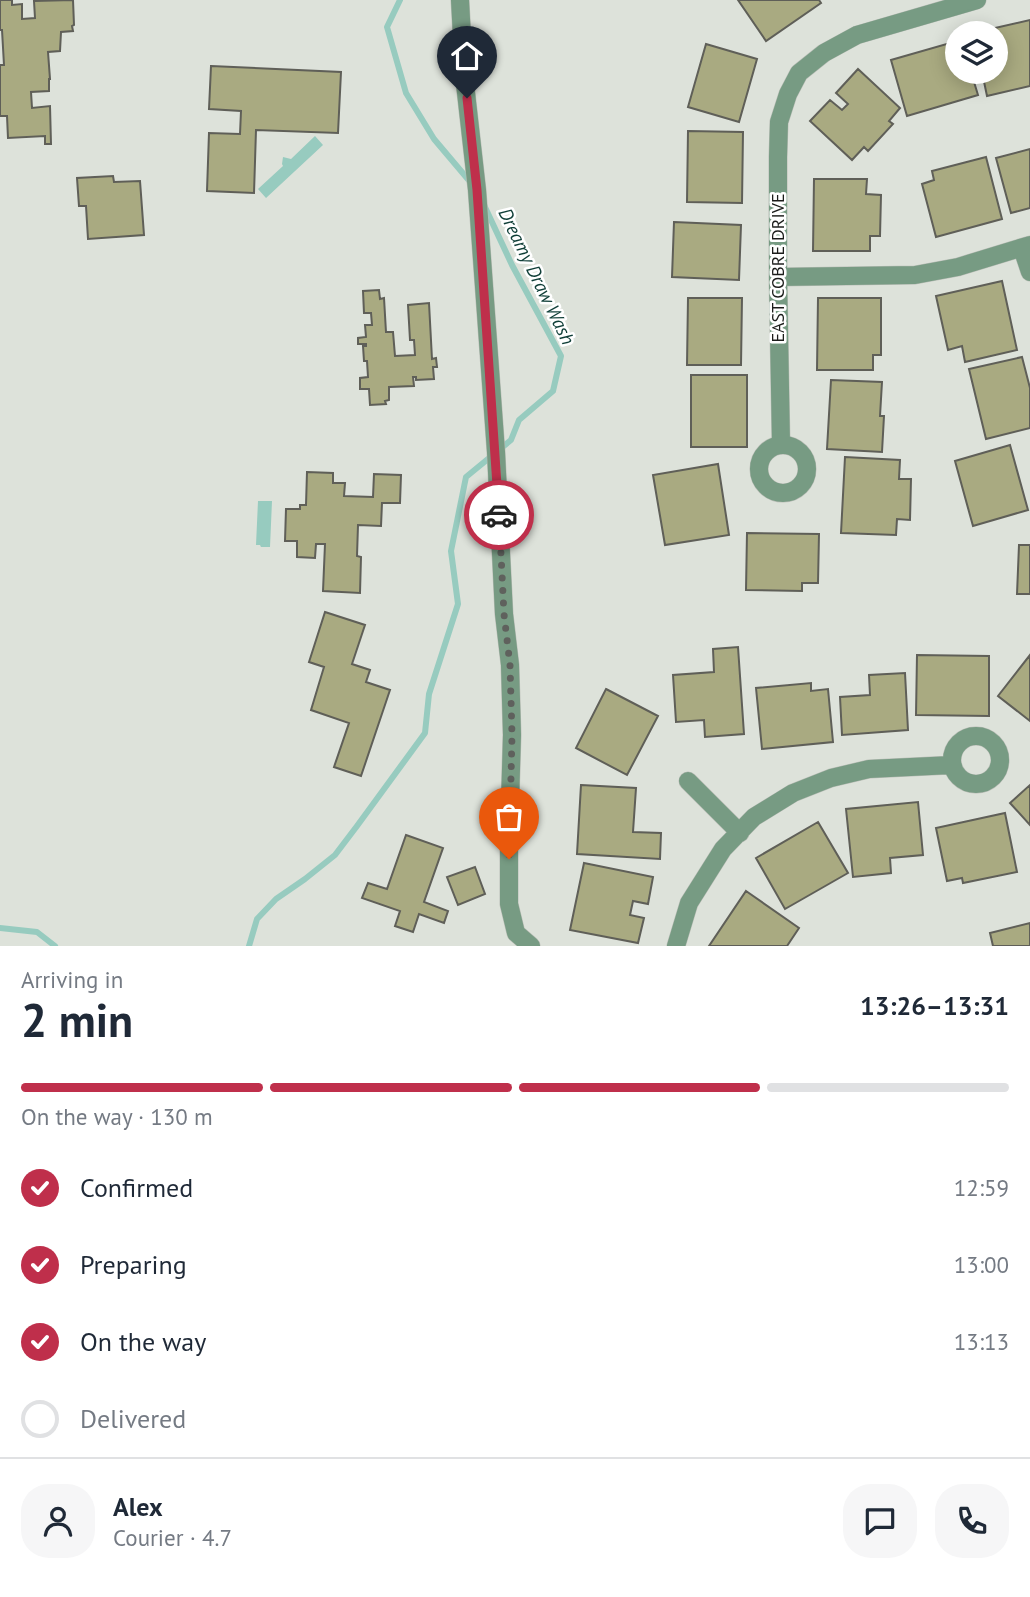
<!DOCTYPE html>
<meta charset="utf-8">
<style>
body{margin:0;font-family:"PT Sans",sans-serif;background:#f6f6f7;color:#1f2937;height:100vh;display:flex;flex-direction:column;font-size:26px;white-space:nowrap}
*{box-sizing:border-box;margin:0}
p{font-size:23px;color:#747a83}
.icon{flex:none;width:38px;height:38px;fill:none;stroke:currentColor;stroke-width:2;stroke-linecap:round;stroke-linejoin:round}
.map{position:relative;height:946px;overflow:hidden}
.details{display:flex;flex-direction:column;background:#fff;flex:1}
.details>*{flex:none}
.fabs{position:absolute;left:945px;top:21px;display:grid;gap:14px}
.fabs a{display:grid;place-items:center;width:63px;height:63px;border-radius:50%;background:#fff;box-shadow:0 4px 18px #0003;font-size:35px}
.pin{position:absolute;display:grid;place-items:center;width:60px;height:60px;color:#fff;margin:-72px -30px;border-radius:50% 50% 50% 0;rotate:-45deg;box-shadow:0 0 7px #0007}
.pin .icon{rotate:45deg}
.courier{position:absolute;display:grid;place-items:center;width:70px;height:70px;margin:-35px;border:5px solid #bf2f4b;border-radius:50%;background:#fff;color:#222;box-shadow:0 2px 9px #0007}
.summary em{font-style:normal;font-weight:600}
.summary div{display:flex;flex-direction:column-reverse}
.summary{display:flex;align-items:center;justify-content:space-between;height:119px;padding:0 21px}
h1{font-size:46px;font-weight:600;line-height:52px}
.bar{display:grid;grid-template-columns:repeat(4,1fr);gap:10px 7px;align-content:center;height:84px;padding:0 21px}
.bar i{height:9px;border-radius:5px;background:#e0e1e3}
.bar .current{background:#bf2f4b}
.bar p{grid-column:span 4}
.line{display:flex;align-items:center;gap:18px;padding:0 21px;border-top:2px solid #e0e1e3}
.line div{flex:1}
.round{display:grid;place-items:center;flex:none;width:74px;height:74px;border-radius:28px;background:#f6f6f7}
ol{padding:0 21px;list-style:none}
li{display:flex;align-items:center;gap:21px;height:77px}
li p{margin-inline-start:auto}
li .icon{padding:7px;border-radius:50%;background:#bf2f4b;color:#fff;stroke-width:4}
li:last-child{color:#747a83}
li i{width:38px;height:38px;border:4px solid #e0e1e3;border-radius:50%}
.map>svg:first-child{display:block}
.water{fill:#97cbbf}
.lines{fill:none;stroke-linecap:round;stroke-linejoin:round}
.stream{stroke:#97cbbf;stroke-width:6}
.building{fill:#a9aa81;stroke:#5f5f58;stroke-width:2}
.minor-casing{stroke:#babeb7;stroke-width:19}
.minor{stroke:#779b83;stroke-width:18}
.done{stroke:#5f615d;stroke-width:7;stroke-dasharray:0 12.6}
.route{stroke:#bf2f4b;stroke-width:9}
.labels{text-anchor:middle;stroke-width:5;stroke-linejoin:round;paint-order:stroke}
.street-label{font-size:18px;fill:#1b1c1a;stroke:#fff}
.water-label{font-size:19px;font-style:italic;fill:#0f3e37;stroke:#fff}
</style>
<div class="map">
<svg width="1030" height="946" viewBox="0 0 1030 946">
<rect width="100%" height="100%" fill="#dde2da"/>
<!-- water -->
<path class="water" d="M315,136L323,145L266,198L258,189L283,166L282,164L283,157L291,159Z
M258,501H272L270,547H261L260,545H256Z"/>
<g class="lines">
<!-- stream -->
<path class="stream" d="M400,0L387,27L406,93L434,139L472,184
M0,928L37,932L55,946
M249,946L257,919L276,899L305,879L335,855L357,826L425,733L429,694L458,604L451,551L466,477L511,440L519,420L553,391L561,356L512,265L484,205"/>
</g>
<!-- building -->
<path class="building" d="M0,0H12V5L22,4V19L35,18L34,1L73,0L74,25L72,26L73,31L61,32L60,51L48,52L50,79H49V91L31,92L32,108L50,106L51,144H45V136L8,138L7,116H0V65H4L2,30H0Z
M738,0H819L821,3L766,41Z
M1030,20V86L987,96L982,72H996V33H973Z
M957,41V72H971L978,95L907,116L891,60Z
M706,44L757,59L739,122L688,107Z
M211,66L341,72L338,133L256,130L254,193L207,191L209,133L240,134L241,111L209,109Z
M858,69L900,108L889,121L893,124L868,151L864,147L852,160L810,121L830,100L842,110L848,104L836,93Z
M688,131L743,132L742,203L687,202Z
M1030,149V208L1011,213L996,158Z
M986,157L1002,219L936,237L922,184L934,180L932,171Z
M113,176L114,182L140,181L144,235L88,239L86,206H79L77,178Z
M814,179H867L866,194L881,195L880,236H870V251H813Z
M674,222L741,225L739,280L672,277Z
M1002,281L1017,350L965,362L962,346L948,350L936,296Z
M379,290L380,299L384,298L386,332H393L395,356L415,355L414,340H410L408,305L429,303L432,359L436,358L437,367H433L434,379L416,380V377H413L414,386L389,387V400L385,401L386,404L370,405L369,389H360V378L368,377L367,361H364L363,346H366V344H358V338L366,337L365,325H372L371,313H364L363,291Z
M688,298H742L741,365H687Z
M818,298H881V355H873V370H817Z
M1022,357L1030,388V428L986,439L969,369Z
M691,375H747V447H691Z
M831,380L882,382L880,416H884L882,452L827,449Z
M1010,445L1028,510L973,526L955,461Z
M845,457L900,460L899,479H911L910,520L897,519L896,535L841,533Z
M718,464L729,535L665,545L653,475Z
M307,472L333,473V483H345L344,496L373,497L374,474L401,475L400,503H382L381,526L358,525L357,556L361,557L360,593L323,591L325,544H316L315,558L297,557V541H285L286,509H300V505H306Z
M747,533L819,534L818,583H802V591L746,590Z
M1019,545H1030V594H1017Z
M325,612L365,625L352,664L370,670L366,682L390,690L361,776L334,767L349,723L311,710L324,667L309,662Z
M738,647L744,734L705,737L704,720L676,722L673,675L714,672L713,649Z
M917,655L989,656V716L916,715Z
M1030,655V721L998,696Z
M905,673L908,730L842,735L840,697L870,695L869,675Z
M811,683V691L828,689L833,742L762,749L756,688Z
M606,689L658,716L627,775L576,748Z
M581,785L636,788L633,832L661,833L660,859L577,854Z
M1030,785V825L1010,803Z
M918,802L923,855L890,858L891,873L853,877L846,809Z
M1005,813L1017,872L963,883L962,878L947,881L936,828Z
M818,822L848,873L785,909L756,858Z
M406,835L443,848L424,902L448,911L444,923L419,914L413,932L395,926L400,911L362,898L368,883L387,889Z
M584,863L653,877L648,904L633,901L630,915L644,918L638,943L570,930Z
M475,867L485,894L458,905L447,877Z
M746,891L799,928L787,946H709Z
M1030,923V946H993L990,933Z"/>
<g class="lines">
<!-- minor casing -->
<g class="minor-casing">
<path id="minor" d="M460,0L464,75L477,190L496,452L504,614L510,665L512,735L509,837V904L516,933L531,946
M1022,248L1030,272
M778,277L915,275L958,267L1030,245
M781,444L778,277V157L779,122L788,94L799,73L824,53L857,35L977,0
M759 469a24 24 0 1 1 48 0a24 24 0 1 1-48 0Z
M952 760a24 24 0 1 1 48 0a24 24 0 1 1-48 0Z
M688,781L740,833
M676,946L689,903L723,849L754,817L793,793L831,778L869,769L952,765"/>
</g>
<!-- minor -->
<use href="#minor" class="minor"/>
</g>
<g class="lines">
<!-- done -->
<path class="done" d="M499,515L504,614L510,665L512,735L509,859"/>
<!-- route -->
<path class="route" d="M467,98L477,190L499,515"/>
</g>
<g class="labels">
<!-- street labels -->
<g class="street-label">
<text transform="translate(778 268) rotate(-90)" y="6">EAST COBRE DRIVE</text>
</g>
<!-- water labels -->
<g class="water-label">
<text transform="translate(537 276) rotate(64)" y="7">Dreamy Draw Wash</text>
</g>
</g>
</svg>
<div class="fabs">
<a><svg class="icon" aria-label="layers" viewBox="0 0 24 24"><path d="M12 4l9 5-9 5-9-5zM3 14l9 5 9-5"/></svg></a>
</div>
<div class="pin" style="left:509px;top:859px;background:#ea580c"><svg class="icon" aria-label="bag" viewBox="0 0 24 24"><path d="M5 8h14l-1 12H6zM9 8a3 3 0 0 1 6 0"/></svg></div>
<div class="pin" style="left:467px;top:98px;background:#1f2937"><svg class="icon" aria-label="home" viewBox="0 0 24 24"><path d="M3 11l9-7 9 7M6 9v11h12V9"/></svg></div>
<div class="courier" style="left:499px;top:515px"><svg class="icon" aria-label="car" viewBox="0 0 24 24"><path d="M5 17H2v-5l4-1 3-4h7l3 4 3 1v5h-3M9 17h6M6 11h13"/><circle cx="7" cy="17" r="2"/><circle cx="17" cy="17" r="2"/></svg></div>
</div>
<section class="details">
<div class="summary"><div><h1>2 min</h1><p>Arriving in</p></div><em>13:26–13:31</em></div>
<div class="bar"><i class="current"></i><i class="current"></i><i class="current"></i><i></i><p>On the way · 130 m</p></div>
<ol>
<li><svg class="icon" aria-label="check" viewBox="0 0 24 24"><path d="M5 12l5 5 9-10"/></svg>Confirmed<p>12:59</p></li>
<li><svg class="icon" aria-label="check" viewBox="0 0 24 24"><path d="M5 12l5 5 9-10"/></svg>Preparing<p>13:00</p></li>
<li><svg class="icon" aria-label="check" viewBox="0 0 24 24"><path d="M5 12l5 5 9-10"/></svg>On the way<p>13:13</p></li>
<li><i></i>Delivered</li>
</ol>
<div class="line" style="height:126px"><a class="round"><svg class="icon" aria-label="person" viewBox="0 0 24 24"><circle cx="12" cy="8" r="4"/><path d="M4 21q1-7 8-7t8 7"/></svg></a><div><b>Alex</b><p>Courier · 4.7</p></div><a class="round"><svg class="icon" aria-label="chat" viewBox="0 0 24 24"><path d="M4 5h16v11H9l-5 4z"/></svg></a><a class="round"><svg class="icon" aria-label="phone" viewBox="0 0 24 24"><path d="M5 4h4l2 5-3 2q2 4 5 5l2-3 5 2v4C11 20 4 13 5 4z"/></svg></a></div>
</section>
